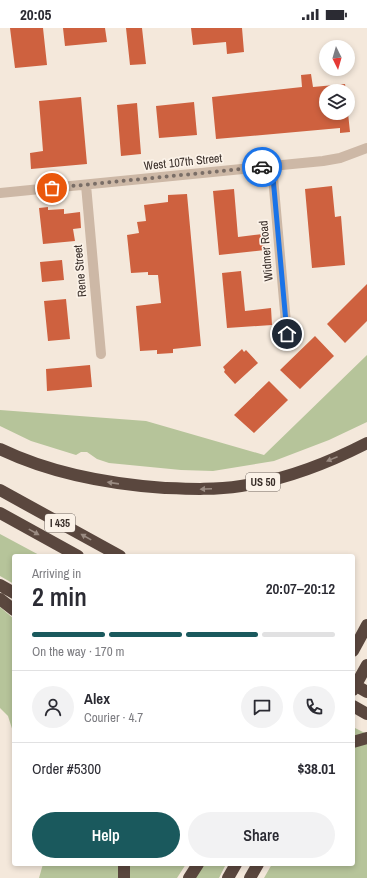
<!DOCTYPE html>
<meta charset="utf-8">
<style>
body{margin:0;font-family:"Archivo Narrow",sans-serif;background:#f2f2f3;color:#2b2b33;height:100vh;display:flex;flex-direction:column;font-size:15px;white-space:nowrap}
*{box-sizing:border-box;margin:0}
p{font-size:13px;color:#7c7c81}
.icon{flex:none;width:22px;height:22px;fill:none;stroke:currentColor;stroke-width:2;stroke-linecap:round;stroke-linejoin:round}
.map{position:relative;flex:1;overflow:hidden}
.side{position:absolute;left:12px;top:526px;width:343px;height:312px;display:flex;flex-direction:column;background:#fff;border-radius:4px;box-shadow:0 2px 6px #0003}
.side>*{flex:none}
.needle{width:26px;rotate:175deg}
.fabs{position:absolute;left:319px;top:12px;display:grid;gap:8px}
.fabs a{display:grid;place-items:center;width:36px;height:36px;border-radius:50%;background:#fff;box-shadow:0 2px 6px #0003;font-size:20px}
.pin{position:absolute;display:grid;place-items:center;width:34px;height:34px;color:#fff;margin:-17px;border:2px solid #fff;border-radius:50%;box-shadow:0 1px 4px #0007}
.courier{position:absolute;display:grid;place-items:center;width:40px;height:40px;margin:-20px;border:3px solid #1a73e8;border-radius:50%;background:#fff;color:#222;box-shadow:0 1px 5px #0007}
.head em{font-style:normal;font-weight:600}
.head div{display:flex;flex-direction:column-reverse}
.head{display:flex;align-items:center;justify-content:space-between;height:68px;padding:0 20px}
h1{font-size:26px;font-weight:600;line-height:30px}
.bar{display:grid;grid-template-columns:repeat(4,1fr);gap:6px 4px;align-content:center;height:48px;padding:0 20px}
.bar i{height:5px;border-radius:3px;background:#e1e1e2}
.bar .selected{background:#1a595d}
.bar p{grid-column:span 4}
.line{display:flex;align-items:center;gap:10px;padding:0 20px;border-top:1px solid #e1e1e2}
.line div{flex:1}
.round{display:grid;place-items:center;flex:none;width:42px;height:42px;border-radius:21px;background:#f2f2f3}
.cta{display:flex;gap:8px;margin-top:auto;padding:8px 20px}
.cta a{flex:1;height:46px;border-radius:24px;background:#1a595d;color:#fff;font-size:16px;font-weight:600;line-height:46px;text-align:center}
.cta a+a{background:#f2f2f3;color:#2b2b33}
.status{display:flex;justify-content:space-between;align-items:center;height:28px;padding:0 20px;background:#fff;direction:ltr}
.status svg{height:11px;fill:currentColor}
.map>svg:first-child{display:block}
.green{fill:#b6c49a}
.building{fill:#ce613f}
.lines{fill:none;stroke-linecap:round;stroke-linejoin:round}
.minor{stroke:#cdb8a6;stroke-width:10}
.highway{stroke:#5a473e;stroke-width:12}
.oneway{fill:#9a8b82}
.done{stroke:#7a6e67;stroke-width:4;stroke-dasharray:0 7.2}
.route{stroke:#1a73e8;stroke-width:5}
.labels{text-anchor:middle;stroke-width:3.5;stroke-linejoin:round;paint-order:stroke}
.shield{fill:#fbf2e8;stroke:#726862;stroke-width:1}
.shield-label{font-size:11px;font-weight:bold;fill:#382d28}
.street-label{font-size:12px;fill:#382d28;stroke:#fbf2e8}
</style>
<div class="status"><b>20:05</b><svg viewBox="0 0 49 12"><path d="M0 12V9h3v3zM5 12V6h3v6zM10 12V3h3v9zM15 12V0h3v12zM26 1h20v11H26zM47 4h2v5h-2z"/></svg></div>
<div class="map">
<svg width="367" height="850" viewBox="0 0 367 850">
<rect width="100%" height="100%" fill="#f4e8db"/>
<!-- green -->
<path class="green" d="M367,327V394L329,412L274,433L213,443L181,442L109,435L97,431L87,424H81L76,427L31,413L0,398V382L146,393L264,427Z
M0,506L41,528H14V556L0,548Z
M0,579L14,591V707L8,688L0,680Z
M353,699L367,706V850H264L272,836H353Z
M43,836H119V850H39Z
M129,836H186L177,850H129Z
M203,836H226L219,850H194Z"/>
<!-- building -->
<path class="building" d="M10,0H43L47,37L15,40Z
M63,0H105L107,14L65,18Z
M126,0H142L146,36L130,37Z
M191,0H242L244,24L227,26L226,14L193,17Z
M311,46L313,59L345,56L346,63H326V85H348L350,104L340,105V100L216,111L212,69L302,59L301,47Z
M81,69L87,136L31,141L30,125L43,123L39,73Z
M194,74L197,107L159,110L156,78Z
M137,75L141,126L121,128L117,77Z
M332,158L335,189L341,188L345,237L312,240L305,161Z
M234,161L238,209L263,206L265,222L219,227L213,163Z
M187,166L201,318L173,321V325L157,326V322L140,323L136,278L161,275L158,247H148V244L131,245L127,207L139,205L137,194L146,193L144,177L168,174V167Z
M48,179V182L64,181V186L80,184L81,200L73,201L75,213L43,216L39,180Z
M62,232L64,252L42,254L40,234Z
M241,243L245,283L271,280L272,297L227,300L222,245Z
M367,256V293L345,315L327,296Z
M66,271L70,311L48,313L44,273Z
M315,308L334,328L300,361L280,342Z
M242,321L244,324L246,322L258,335L235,356L224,344L225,342L223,339Z
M90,337L92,359L47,363L46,341Z
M269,353L288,372L254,405L234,387Z"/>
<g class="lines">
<!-- minor -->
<path class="minor" d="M272,138L287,306
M86,157L101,326
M0,165L323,133L340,130L367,120"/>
<!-- highway -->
<path class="highway" d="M0,421C52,446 108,456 165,460C191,461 215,462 241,458C284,452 328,435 367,415
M0,462L120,528
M0,485L78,528
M0,557L14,565
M0,571L14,582
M353,623L367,597
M353,656L367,664
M353,662L367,637
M353,678L367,686
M353,714L367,710
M124,850V836
M189,850L198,836
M228,850L236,836
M250,850L258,836"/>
</g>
<!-- one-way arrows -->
<defs><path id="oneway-solid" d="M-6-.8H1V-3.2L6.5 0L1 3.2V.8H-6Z"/></defs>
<g class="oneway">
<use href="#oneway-solid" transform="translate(332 431) rotate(158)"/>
<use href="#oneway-solid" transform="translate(113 455) rotate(-172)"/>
<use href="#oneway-solid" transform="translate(206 461) rotate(178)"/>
<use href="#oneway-solid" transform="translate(34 504) rotate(29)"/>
<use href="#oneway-solid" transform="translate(86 509) rotate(-151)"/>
</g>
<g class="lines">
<!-- done -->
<path class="done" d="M52,160L262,139"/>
<!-- route -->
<path class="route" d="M262,139L272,138L287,306"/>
</g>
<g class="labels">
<!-- shield labels -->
<g class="shield">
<rect x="246" y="445" width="34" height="18" rx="3"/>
<rect x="45" y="486" width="30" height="18" rx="3"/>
</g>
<g class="shield-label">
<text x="263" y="458">US 50</text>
<text x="60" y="499">I 435</text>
</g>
<!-- street labels -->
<g class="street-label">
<text transform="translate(183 134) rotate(-6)" y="4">West 107th Street</text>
<text transform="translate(266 223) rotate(-95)" y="4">Widmer Road</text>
<text transform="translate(80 243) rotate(-95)" y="4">Rene Street</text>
</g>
</g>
</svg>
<div class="fabs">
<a><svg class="needle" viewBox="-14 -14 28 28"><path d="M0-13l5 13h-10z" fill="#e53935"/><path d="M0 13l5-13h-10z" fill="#7c7c81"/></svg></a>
<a><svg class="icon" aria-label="layers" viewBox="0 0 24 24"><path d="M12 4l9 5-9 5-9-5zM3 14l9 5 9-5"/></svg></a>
</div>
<div class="pin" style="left:52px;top:160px;background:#ea580c"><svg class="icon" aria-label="bag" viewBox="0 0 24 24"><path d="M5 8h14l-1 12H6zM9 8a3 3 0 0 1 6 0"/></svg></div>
<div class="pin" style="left:287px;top:306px;background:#1f2937"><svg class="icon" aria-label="home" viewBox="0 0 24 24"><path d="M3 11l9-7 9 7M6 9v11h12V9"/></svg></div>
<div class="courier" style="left:262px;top:139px"><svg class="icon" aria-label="car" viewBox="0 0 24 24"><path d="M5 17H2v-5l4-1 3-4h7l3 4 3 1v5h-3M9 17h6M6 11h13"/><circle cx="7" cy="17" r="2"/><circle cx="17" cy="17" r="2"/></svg></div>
<section class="side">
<div class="head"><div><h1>2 min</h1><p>Arriving in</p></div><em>20:07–20:12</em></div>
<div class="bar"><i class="selected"></i><i class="selected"></i><i class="selected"></i><i></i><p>On the way · 170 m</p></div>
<div class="line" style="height:72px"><a class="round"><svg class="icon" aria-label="person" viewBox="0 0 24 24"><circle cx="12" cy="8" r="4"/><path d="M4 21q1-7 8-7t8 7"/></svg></a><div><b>Alex</b><p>Courier · 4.7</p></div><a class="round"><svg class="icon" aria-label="chat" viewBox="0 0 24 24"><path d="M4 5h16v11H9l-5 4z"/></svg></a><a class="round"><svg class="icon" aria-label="phone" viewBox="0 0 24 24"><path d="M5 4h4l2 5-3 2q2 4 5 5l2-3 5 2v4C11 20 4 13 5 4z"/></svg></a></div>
<div class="line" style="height:52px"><div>Order #5300</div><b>$38.01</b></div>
<div class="cta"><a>Help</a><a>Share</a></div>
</section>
</div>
